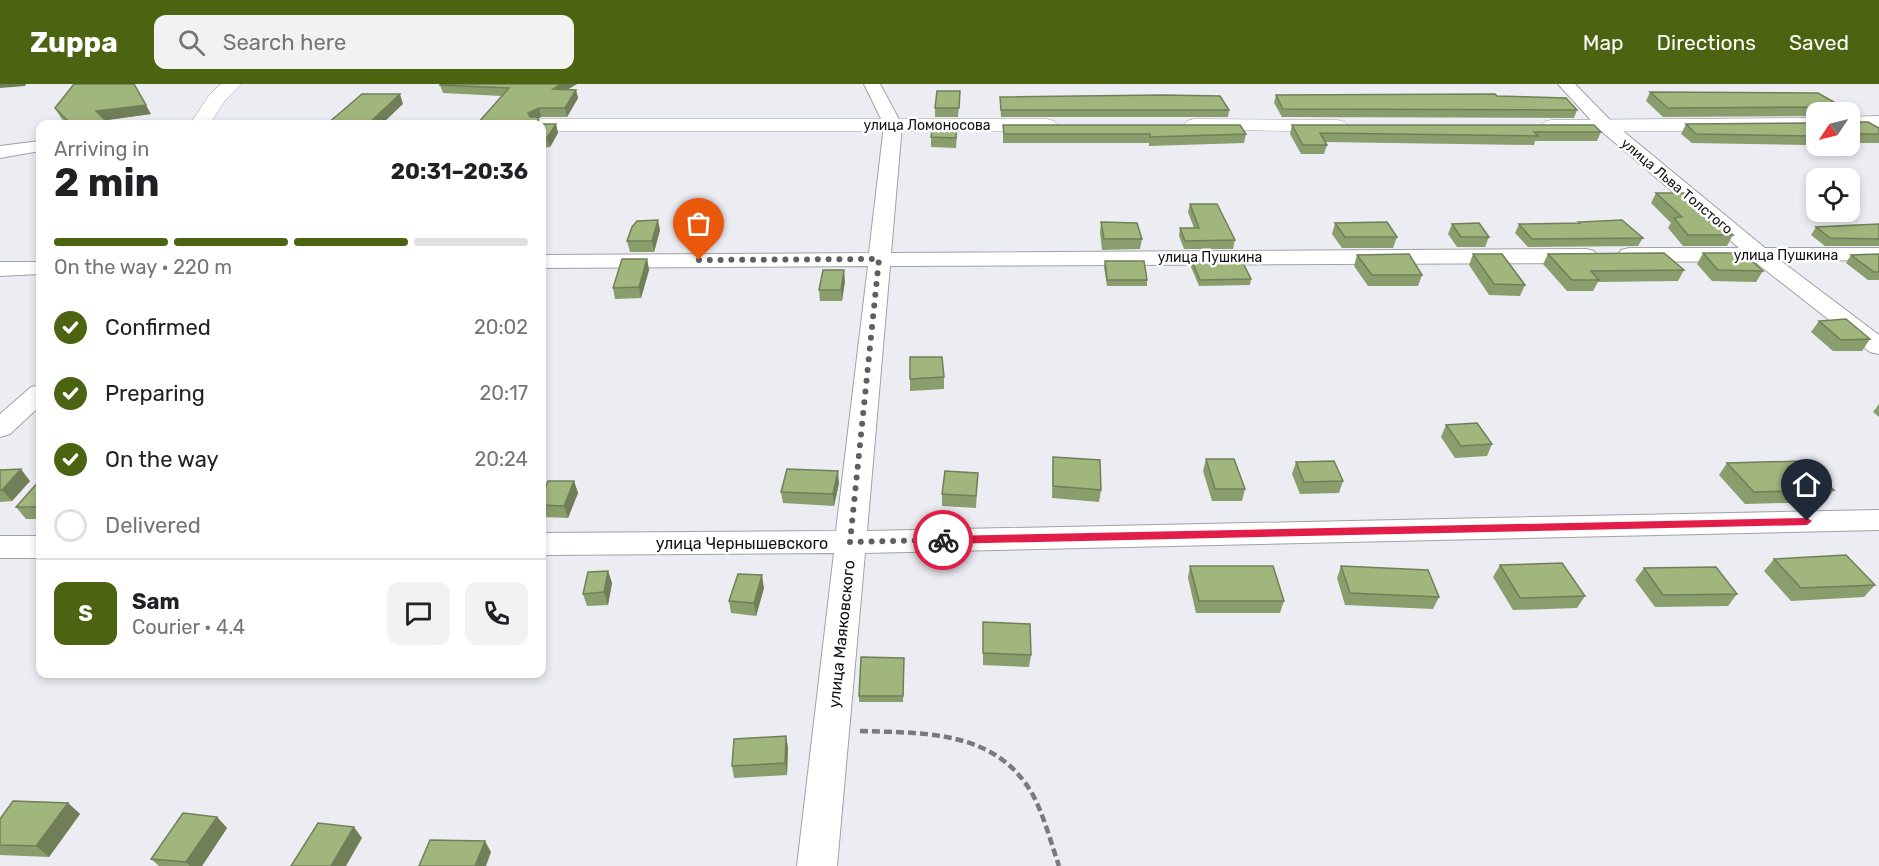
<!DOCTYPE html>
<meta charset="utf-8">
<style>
body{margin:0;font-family:Rubik,sans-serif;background:#f2f2f2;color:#202124;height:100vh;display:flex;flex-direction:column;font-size:22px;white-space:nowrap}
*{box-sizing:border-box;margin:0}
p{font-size:20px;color:#757577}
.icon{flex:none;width:33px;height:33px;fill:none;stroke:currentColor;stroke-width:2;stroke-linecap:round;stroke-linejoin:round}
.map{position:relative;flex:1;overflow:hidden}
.panel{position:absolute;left:36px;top:36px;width:510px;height:558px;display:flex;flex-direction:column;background:#fff;border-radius:12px;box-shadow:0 3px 9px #0003}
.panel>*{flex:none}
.needle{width:39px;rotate:235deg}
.tools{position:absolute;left:1806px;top:18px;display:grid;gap:12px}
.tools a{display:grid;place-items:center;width:54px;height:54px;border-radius:12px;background:#fff;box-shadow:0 3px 9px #0003;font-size:30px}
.pin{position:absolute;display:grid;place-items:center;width:51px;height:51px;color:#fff;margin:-62px -26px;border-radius:50% 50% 50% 0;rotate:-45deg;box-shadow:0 0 6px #0007}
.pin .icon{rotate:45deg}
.courier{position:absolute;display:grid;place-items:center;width:60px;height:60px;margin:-30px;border:4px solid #e11d48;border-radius:50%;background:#fff;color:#222;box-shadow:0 2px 8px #0007}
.summary em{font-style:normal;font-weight:700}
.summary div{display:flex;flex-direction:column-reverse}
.summary{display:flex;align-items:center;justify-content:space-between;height:102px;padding:0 18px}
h1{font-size:39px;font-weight:700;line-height:45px}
.bar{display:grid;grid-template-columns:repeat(4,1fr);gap:9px 6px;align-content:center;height:72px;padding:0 18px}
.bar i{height:8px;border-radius:4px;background:#e0e0e0}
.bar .active{background:#4c6412}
.bar p{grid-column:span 4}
.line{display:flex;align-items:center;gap:15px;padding:0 18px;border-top:2px solid #e0e0e0}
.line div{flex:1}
.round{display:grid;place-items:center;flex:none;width:63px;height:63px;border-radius:12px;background:#f2f2f2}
ol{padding:0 18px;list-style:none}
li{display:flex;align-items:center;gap:18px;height:66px}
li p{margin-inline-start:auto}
li .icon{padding:6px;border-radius:50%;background:#4c6412;color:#fff;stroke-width:4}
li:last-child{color:#757577}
li i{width:33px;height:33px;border:3px solid #e0e0e0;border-radius:50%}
header{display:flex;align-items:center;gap:36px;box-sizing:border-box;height:84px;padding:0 30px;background:#4c6412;color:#fff}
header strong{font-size:28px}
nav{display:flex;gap:33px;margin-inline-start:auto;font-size:21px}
.search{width:420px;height:54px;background:#f2f2f2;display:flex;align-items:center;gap:15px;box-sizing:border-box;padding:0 21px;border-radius:12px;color:#757577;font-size:22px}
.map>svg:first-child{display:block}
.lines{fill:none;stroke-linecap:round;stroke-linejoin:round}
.minor-casing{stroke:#a1a1a7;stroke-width:2}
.tertiary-casing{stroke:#a1a1a7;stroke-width:1}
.path{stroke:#7a7a7e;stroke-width:4.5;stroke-dasharray:8 4;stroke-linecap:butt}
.minor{fill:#fff;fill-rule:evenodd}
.tertiary{fill:#fff;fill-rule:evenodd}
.wall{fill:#8a9d6c}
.shaded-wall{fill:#717f58}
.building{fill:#a1b67d;stroke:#717f58;stroke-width:1.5}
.route{fill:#e11d48}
.done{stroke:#5f5f63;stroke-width:6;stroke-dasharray:0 10.8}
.labels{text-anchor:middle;stroke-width:5;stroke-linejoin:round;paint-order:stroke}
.far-street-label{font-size:14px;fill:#131315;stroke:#fff}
.street-label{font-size:16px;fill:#131315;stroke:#fff}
</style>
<header>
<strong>Zuppa</strong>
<div class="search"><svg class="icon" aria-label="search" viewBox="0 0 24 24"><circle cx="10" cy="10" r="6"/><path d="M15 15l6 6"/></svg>Search here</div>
<nav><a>Map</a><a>Directions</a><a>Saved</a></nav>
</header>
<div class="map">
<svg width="1879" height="782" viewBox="0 0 1879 782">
<rect width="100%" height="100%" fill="#ececf3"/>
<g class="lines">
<!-- minor casing -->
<g class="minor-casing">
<path id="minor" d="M864,0H880L902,41L891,169L1586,165L1594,167L1597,172L1594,177L1586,179L890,182L867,447L1879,426V446L865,469L837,782H797L834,469L542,471V449L836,447L868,182L542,184V171L869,169L884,41Z
M1558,0H1575L1612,38L1765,164H1879V176L1781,177L1879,251V270L1870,268L1754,177L1629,178L1621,176L1618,171L1621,166L1629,164H1739L1600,46Z
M40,57V67L0,74V62Z
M0,178H40V190L0,192Z
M40,301V322L10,350L0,353V330L31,303Z
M0,452H40V474H0Z"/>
</g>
<!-- tertiary casing -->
<g class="tertiary-casing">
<path id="tertiary" d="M221,0H241L224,18L210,40H190L210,10Z
M1879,32V44L1850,45V33Z
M1816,34V46L1551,48L1544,46L1541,42L1544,38L1551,36Z
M542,35H1047L1054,37L1057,41L1054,45L1047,47H542V40H532L535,37Z
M1194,35L1338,36L1345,38L1348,42L1345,46L1338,48L1187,45L1184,41L1187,37Z"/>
</g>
<!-- path -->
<path class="path" d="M860,647C926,649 998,646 1034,713C1045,735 1051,759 1059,782"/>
<!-- minor -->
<use href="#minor" class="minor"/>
<!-- tertiary -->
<use href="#tertiary" class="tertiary"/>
</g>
<!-- wall -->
<path class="wall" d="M441,0H577L568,5L576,6L578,14L567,33H541L538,35L540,40H556L558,49L550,63L542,64V40H477L502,12L443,9L440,1Z
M960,7L958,33H935V24Z
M1650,8L1818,9L1853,29L1854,38H1868L1879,44V59H1850V28H1816V32L1663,33L1646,17Z
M1276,11L1497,12L1577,26L1574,34L1282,33L1274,19Z
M1000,13L1229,26L1228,33H1001Z
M55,24L151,30L105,36L109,40H67L61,34Z
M1816,39V59H1810L1808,61L1692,59L1681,50L1686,40Z
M1003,41L1246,50L1244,59L1149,62V59H1003Z
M1292,41L1601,48L1597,57H1535L1534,61L1325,58L1327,61L1324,70H1301L1290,50Z
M957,50L956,64L931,63V53Z
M1656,109L1733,151L1727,162H1683L1668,144L1671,139L1651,119Z
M1190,120L1235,156L1233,165H1184L1179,152L1180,144H1194L1188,128Z
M1101,138L1142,155L1140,165L1102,166L1100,149Z
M1579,138L1643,154L1638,162L1528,163L1515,149L1519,140L1579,139Z
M1335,139L1397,153L1393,164H1342L1332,150Z
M1452,140L1489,153L1485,163H1457L1448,150Z
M1879,140V162H1825L1811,151L1816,143Z
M660,146L654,168H630L627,157Z
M1703,169L1763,187L1756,198L1712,197L1697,180Z
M1473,170L1525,201L1520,212L1489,211L1469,181Z
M1548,170L1684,186L1678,197L1598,198L1593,207H1567L1543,180Z
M1879,170V196H1868L1846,179L1851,171Z
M1357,171L1422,191L1418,202H1368L1354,182Z
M647,175L649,186L641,214L615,215L613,204Z
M1105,177L1147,196V202H1107L1104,183Z
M1192,177L1251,195L1250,201L1199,202L1191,183Z
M845,197L842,217H820L819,206Z
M1819,237L1870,255L1862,267H1833L1811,248Z
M910,273L944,293V305L910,307Z
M1879,320V333L1873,328Z
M1446,341L1492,360L1487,372L1455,374L1441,353Z
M1053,373L1101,406L1099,418L1052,414Z
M1206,375L1245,405L1242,417H1212L1203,387Z
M1296,378L1343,397L1339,409L1300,410L1292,390Z
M1727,379L1834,406L1824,418L1745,420L1719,391Z
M0,386L30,397L12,417L0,418Z
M978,389L976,424L942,422V410Z
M40,396V435H26L16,423Z
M574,397L578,409L568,434L542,433V411Z
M839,399L834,422L783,419L781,408Z
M1774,475L1875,501L1864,513L1791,517L1764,487Z
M1500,481L1585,512L1577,524L1513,526L1493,493Z
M1190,482L1284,517L1280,529H1196L1188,494Z
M1341,482L1439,513L1433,525L1345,521L1337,494Z
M1644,484L1737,510L1728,522L1655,523L1635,496Z
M608,487L612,499L608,521L587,522L583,510Z
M764,504L756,532L731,529L729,517Z
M983,550L1031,571L1029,583L983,581Z
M904,580L903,618H859V612Z
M788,663L787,691L734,694L732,682Z
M68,719L80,730L49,773L0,771V735Z
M217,733L227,744L202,782H159L151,775Z"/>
<!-- shaded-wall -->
<path class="shaded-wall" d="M0,0H26L25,2L0,4Z
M561,0H577L555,13L553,5Z
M576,6L578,14L567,33L565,24Z
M400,10L403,20L382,40H368Z
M146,21L151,30L101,37L96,27Z
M539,24L541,33L530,38L528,29Z
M556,40L558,49L550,63L547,54Z
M658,136L660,146L654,168L652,157Z
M647,175L649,186L641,214L639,203Z
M844,186L845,197L842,217L841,206Z
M21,385L30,397L12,417L2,406Z
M838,387L839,399L834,422L833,410Z
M574,397L578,409L568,434L564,422Z
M608,487L612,499L608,521L604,508Z
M762,491L764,504L756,532L754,519Z
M786,652L788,663L787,691L785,679Z
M68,719L80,730L49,773L36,762Z
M217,733L227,744L202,782H190L186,778Z
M354,743L362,754L346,782H331Z
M485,757L491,768L486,782H475Z"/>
<!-- building -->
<path class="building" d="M74,0H134L146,21L96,27L109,40H71L55,24Z
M441,0H561L553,5L576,6L565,24H539L528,29L530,33H537L540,40H556L547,54H542V40H477L509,4L440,1Z
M937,7H960L959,24H935Z
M1650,8L1818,9L1853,29L1854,38H1868L1879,44V50H1850V28H1823V23L1668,24Z
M362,10H400L368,40H327Z
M1495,10L1497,12L1566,14L1577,26L1283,25L1276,11Z
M1163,11L1220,12L1229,26H1001L1000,13Z
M1816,39V50L1809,49L1814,52L1696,50L1686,40Z
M933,40H957L956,54L931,53Z
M1003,41H1240L1246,50L1150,53V50H1004Z
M1292,41H1594L1601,48H1534L1538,52L1320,49L1327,61H1303Z
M1656,109H1687L1733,151H1688L1674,134L1682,133Z
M1190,120H1217L1235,156L1185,157L1180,144H1199Z
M658,136L652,157H627L632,143L637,137Z
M1622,136L1643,154L1532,155L1519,140L1581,139L1579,138Z
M1101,138L1137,139L1142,155H1104Z
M1387,138L1397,153H1345L1335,139Z
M1479,139L1489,153H1461L1452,140Z
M1879,140V155L1830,154L1816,143Z
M1664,169L1684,186L1591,187L1599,196H1572L1548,170Z
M1703,169H1743L1763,187L1718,186Z
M1409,170L1422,191H1372L1357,171Z
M1473,170H1502L1525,201L1494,200Z
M1879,170V188H1874L1851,171Z
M622,175H647L639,203L613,204Z
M1105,177H1144L1147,196H1107Z
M1192,177H1242L1251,195L1200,196Z
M823,186H844L841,206H819Z
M1846,235L1870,255L1841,256L1819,237Z
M910,273H942L944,293L910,295Z
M1477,339L1492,360L1461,362L1446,341Z
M1053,373L1100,376L1101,406L1053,402Z
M1206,375H1234L1245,405H1215Z
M1334,377L1343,397L1304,398L1296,378Z
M1804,377L1834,406L1754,408L1727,379Z
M21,385L2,406H0V386Z
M787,385L838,387L833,410L781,408Z
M945,387L978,389L976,412L942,410Z
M40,396V423H16Z
M548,397H574L564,422L542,421V411Z
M1846,471L1875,501L1801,504L1774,475Z
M1562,479L1585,512L1520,514L1500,481Z
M1190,482H1273L1284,517H1199Z
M1341,482L1428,486L1439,513L1350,509Z
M1716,483L1737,510L1663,511L1644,484Z
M608,487L604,508L583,510L588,488Z
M738,490L762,491L754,519L729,517Z
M983,538L1030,540L1031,571L983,569Z
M861,573L904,574L903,612H859Z
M786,652L785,679L732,682L734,655Z
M13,717L68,719L36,762L0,761V735Z
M183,729L217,733L186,778L151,775Z
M318,739L354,743L331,782H291Z
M430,756L485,757L475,782H419Z"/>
<!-- route -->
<path class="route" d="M1807,434L1812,437L1807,441L943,460L938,456L943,452Z"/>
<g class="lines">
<!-- done -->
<path class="done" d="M699,176L879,175L850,458L943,456"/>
</g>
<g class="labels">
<!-- far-street labels -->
<g class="far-street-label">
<text x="927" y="46">улица Ломоносова</text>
<text transform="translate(1677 102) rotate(40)" y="5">улица Льва Толстого</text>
<text x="1786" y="176">улица Пушкина</text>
<text x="1210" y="178">улица Пушкина</text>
</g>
<!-- street labels -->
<g class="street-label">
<text x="742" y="465">улица Чернышевского</text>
<text transform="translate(841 550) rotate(-84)" y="6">улица Маяковского</text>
</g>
</g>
</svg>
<div class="tools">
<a><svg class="needle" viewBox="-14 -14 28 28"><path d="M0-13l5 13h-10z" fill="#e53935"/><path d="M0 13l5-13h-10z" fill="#757577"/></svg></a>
<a><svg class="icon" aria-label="locate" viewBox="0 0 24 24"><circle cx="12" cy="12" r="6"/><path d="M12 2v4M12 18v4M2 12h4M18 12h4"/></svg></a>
</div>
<div class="pin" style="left:699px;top:176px;background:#ea580c"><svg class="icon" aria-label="bag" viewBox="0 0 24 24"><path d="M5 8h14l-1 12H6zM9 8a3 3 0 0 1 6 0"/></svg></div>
<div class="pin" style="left:1807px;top:437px;background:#1f2937"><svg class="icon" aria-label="home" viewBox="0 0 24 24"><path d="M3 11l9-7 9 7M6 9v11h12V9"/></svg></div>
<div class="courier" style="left:943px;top:456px"><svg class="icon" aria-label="bike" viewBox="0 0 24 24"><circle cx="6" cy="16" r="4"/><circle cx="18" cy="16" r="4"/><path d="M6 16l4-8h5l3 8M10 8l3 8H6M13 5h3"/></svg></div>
<section class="panel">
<div class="summary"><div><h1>2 min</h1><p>Arriving in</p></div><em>20:31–20:36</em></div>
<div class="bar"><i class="active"></i><i class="active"></i><i class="active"></i><i></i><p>On the way · 220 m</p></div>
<ol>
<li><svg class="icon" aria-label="check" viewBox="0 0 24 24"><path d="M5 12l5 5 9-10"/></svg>Confirmed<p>20:02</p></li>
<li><svg class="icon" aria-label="check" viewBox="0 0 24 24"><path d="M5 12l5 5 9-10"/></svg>Preparing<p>20:17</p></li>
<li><svg class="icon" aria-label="check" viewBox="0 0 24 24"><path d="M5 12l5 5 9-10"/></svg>On the way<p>20:24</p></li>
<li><i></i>Delivered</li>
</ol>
<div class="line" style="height:108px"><b class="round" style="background:#4c6412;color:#fff">S</b><div><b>Sam</b><p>Courier · 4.4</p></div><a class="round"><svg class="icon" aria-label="chat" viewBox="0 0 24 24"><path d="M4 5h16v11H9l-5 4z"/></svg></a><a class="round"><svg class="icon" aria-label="phone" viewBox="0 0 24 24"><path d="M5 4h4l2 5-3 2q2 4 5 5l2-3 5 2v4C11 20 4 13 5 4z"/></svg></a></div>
</section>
</div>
